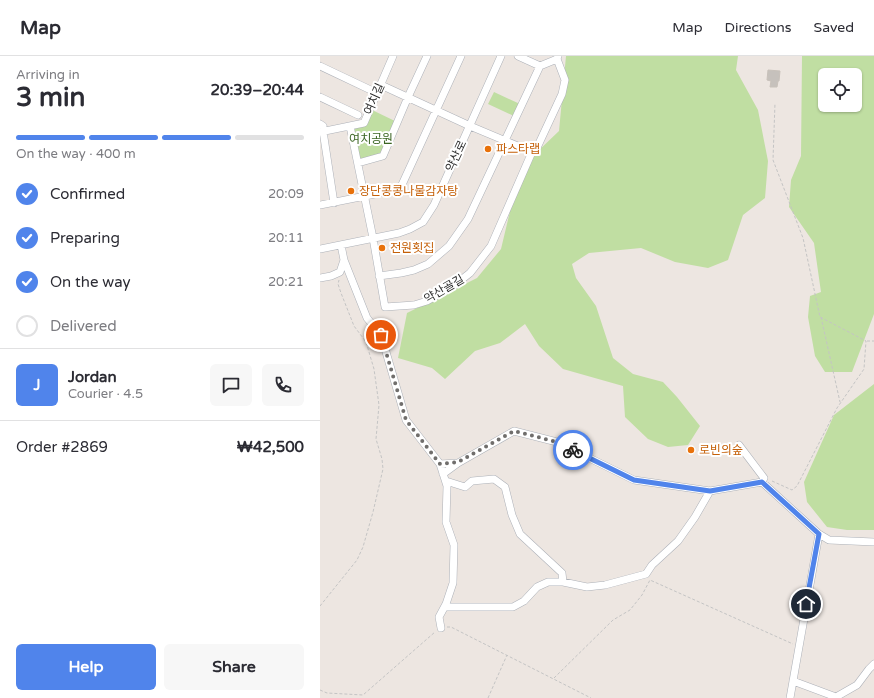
<!DOCTYPE html>
<meta charset="utf-8">
<style>
body{margin:0;font-family:"Varela Round","Noto Sans KR",sans-serif;background:#f7f7f7;color:#2b2b33;height:100vh;display:flex;flex-direction:column;font-size:15px;white-space:nowrap}
*{box-sizing:border-box;margin:0}
p{font-size:13px;color:#7c7c81}
.icon{flex:none;width:22px;height:22px;fill:none;stroke:currentColor;stroke-width:2;stroke-linecap:round;stroke-linejoin:round}
.map{position:relative;flex:1;overflow:hidden}
.details{display:flex;flex-direction:column;background:#fff;width:320px}
.details>*{flex:none}
.buttons{position:absolute;left:498px;top:12px;display:grid;gap:8px}
.buttons a{display:grid;place-items:center;width:44px;height:44px;border-radius:6px;background:#fff;box-shadow:0 1px 3px #0004;font-size:20px}
.pin{position:absolute;display:grid;place-items:center;width:34px;height:34px;color:#fff;margin:-17px;border:2px solid #fff;border-radius:50%;box-shadow:0 1px 4px #0007}
.courier{position:absolute;display:grid;place-items:center;width:40px;height:40px;margin:-20px;border:3px solid #5084eb;border-radius:50%;background:#fff;color:#222;box-shadow:0 1px 5px #0007}
.summary em{font-style:normal;font-weight:700}
.summary div{display:flex;flex-direction:column-reverse}
.summary{display:flex;align-items:center;justify-content:space-between;height:68px;padding:0 16px}
h1{font-size:26px;font-weight:700;line-height:30px}
.bar{display:grid;grid-template-columns:repeat(4,1fr);gap:6px 4px;align-content:center;height:48px;padding:0 16px}
.bar i{height:5px;border-radius:3px;background:#e1e1e2}
.bar .on{background:#5084eb}
.bar p{grid-column:span 4}
.line{display:flex;align-items:center;gap:10px;padding:0 16px;border-top:1px solid #e1e1e2}
.line div{flex:1}
.round{display:grid;place-items:center;flex:none;width:42px;height:42px;border-radius:6px;background:#f7f7f7}
ol{padding:0 16px;list-style:none}
li{display:flex;align-items:center;gap:12px;height:44px}
li p{margin-inline-start:auto}
li .icon{padding:4px;border-radius:50%;background:#5084eb;color:#fff;stroke-width:4}
li:last-child{color:#7c7c81}
li i{width:22px;height:22px;border:2px solid #e1e1e2;border-radius:50%}
.button{display:flex;gap:8px;margin-top:auto;padding:8px 16px}
.button a{flex:1;height:46px;border-radius:6px;background:#5084eb;color:#fff;font-size:16px;font-weight:700;line-height:46px;text-align:center}
.button a+a{background:#f7f7f7;color:#2b2b33}
header{display:flex;align-items:center;gap:24px;box-sizing:border-box;height:56px;padding:0 20px;background:#fff;border-bottom:1px solid #e1e1e2}
header strong{font-size:19px}
nav{display:flex;gap:22px;margin-inline-start:auto;font-size:14px}
main{display:flex;flex:1;min-height:0}
.map>svg:first-child{display:block}
.green{fill:#c0dea2;fill-rule:evenodd}
.building{fill:#c6c1bc;stroke:#c8c1ba}
.lines{fill:none;stroke-linecap:round;stroke-linejoin:round}
.minor-casing{stroke:#adb1b8;stroke-width:8}
.path{stroke:#c4c4c4;stroke-width:1;stroke-dasharray:3 2;stroke-linecap:butt}
.minor{stroke:#fff;stroke-width:7}
.done{stroke:#706e6c;stroke-width:4;stroke-dasharray:0 7.2}
.route{stroke:#5084eb;stroke-width:5}
.food-dot{fill:#e8710a;stroke:#fff;stroke-width:1.5}
.labels{text-anchor:middle;stroke-width:4;stroke-linejoin:round;paint-order:stroke}
.street-label{font-size:12px;fill:#2d2d2d;stroke:#fff}
.park-label{font-size:12px;fill:#3a6522;stroke:#fff}
.food-label{font-size:12px;fill:#c56008;stroke:#fff;text-anchor:start}
</style>
<header>
<strong>Map</strong>
<nav><a>Map</a><a>Directions</a><a>Saved</a></nav>
</header>
<main>
<section class="details">
<div class="summary"><div><h1>3 min</h1><p>Arriving in</p></div><em>20:39–20:44</em></div>
<div class="bar"><i class="on"></i><i class="on"></i><i class="on"></i><i></i><p>On the way · 400 m</p></div>
<ol>
<li><svg class="icon" aria-label="check" viewBox="0 0 24 24"><path d="M5 12l5 5 9-10"/></svg>Confirmed<p>20:09</p></li>
<li><svg class="icon" aria-label="check" viewBox="0 0 24 24"><path d="M5 12l5 5 9-10"/></svg>Preparing<p>20:11</p></li>
<li><svg class="icon" aria-label="check" viewBox="0 0 24 24"><path d="M5 12l5 5 9-10"/></svg>On the way<p>20:21</p></li>
<li><i></i>Delivered</li>
</ol>
<div class="line" style="height:72px"><b class="round" style="background:#5084eb;color:#fff">J</b><div><b>Jordan</b><p>Courier · 4.5</p></div><a class="round"><svg class="icon" aria-label="chat" viewBox="0 0 24 24"><path d="M4 5h16v11H9l-5 4z"/></svg></a><a class="round"><svg class="icon" aria-label="phone" viewBox="0 0 24 24"><path d="M5 4h4l2 5-3 2q2 4 5 5l2-3 5 2v4C11 20 4 13 5 4z"/></svg></a></div>
<div class="line" style="height:52px"><div>Order #2869</div><b>₩42,500</b></div>
<div class="button"><a>Help</a><a>Share</a></div>
</section>
<div class="map">
<svg width="554" height="642" viewBox="0 0 554 642">
<rect width="100%" height="100%" fill="#ede6e1"/>
<!-- green -->
<path class="green" d="M246,0H418L416,14L438,54L448,105L445,142L423,159L408,204L388,212L355,206L321,192L269,197L252,208L256,222L276,250L293,302L313,318L343,326L357,341L380,370L368,389L348,391L328,383L305,361L303,330L243,313L219,290L205,268L180,287L155,295L125,323L112,312L78,302L87,257L157,222L181,193L197,126L216,97L239,75Z
M482,0H554V258L532,316H505L495,300L488,261L490,240L501,236L494,187L469,151L471,124L481,100ZM505,19H535V49H505Z
M174,36L200,48L194,60L168,48Z
M50,53L77,66L63,100L38,107L30,70L44,67Z
M554,328V474H527L507,471L487,446L484,426L514,359Z"/>
<!-- building -->
<path class="building" d="M448,14L460,15L459,25H458L457,31H450L451,25L447,24Z"/>
<g class="lines">
<!-- minor casing -->
<g class="minor-casing">
<path id="minor" d="M198,0L220,10
M0,10L57,37
M0,41L38,59
M0,68L3,70
M30,70L53,182L65,251L94,249L107,245L132,231L150,217L171,190L212,96L150,70L61,29
M3,75L14,147
M0,76L44,67L73,0
M212,96H215L242,38L245,24L237,3L238,0
M38,107L63,100L88,41L107,0
M0,149L80,133L141,0
M21,189L24,204L47,262L61,279L86,364L120,408L138,407L194,375L237,386L314,424L390,435L442,426L499,478L509,484L554,486
M0,193L79,177L90,173L103,166L114,149L181,0
M59,220L81,217L94,214L108,208L129,190L148,163L220,10L237,3
M0,222L11,220L20,216L24,204
M419,389L444,422L442,426
M120,408L127,430L126,466L134,489L133,527L125,551H193L204,545L217,531L228,526H243L267,531L285,529L326,518L332,509L358,485L375,461L390,435
M123,418L138,407
M126,425L145,431L152,425L174,423L185,431L192,459L200,478L242,517L243,526
M121,572L119,561L126,548
M473,625L516,641L537,629L549,613L554,608
M470,642L499,478"/>
</g>
<!-- path -->
<path class="path" d="M501,261L520,346
M547,285H554
M452,425L472,434L477,430L517,352L544,313L546,285L500,261L483,182L453,104L455,47
M0,550L37,504L43,491L53,456L63,413L62,403L56,383L59,349L54,313L46,286L34,270L21,237L18,228L19,224
M127,571H131L271,642
M234,622L293,564L310,554L322,539L330,524L473,588
M0,634L7,637L43,639L115,576
M168,642L187,599"/>
<!-- minor -->
<use href="#minor" class="minor"/>
</g>
<g class="lines">
<!-- done -->
<path class="done" d="M61,279L86,364L120,408L138,406L194,375L237,386L253,394"/>
<!-- route -->
<path class="route" d="M253,394L314,424L390,435L442,426L499,478L486,548"/>
</g>
<!-- markers -->
<g class="food-dot">
<circle cx="168" cy="93" r="4"/>
<circle cx="31" cy="135" r="4"/>
<circle cx="62" cy="192" r="4"/>
<circle cx="371" cy="394" r="4"/>
</g>
<g class="labels">
<!-- street labels -->
<g class="street-label">
<text transform="translate(54 43) rotate(-66)" y="4">여치길</text>
<text transform="translate(136 100) rotate(-65)" y="4">약산로</text>
<text transform="translate(124 233) rotate(-30)" y="4">약산골길</text>
</g>
<!-- park labels -->
<g class="park-label">
<text x="51" y="87">여치공원</text>
</g>
<!-- food labels -->
<g class="food-label">
<text x="176" y="97">파스타랩</text>
<text x="39" y="139">장단콩콩나물감자탕</text>
<text x="70" y="196">전원횟집</text>
<text x="379" y="398">로빈의숲</text>
</g>
</g>
</svg>
<div class="buttons">
<a><svg class="icon" aria-label="locate" viewBox="0 0 24 24"><circle cx="12" cy="12" r="6"/><path d="M12 2v4M12 18v4M2 12h4M18 12h4"/></svg></a>
</div>
<div class="pin" style="left:61px;top:279px;background:#ea580c"><svg class="icon" aria-label="bag" viewBox="0 0 24 24"><path d="M5 8h14l-1 12H6zM9 8a3 3 0 0 1 6 0"/></svg></div>
<div class="pin" style="left:486px;top:548px;background:#1f2937"><svg class="icon" aria-label="home" viewBox="0 0 24 24"><path d="M3 11l9-7 9 7M6 9v11h12V9"/></svg></div>
<div class="courier" style="left:253px;top:394px"><svg class="icon" aria-label="bike" viewBox="0 0 24 24"><circle cx="6" cy="16" r="4"/><circle cx="18" cy="16" r="4"/><path d="M6 16l4-8h5l3 8M10 8l3 8H6M13 5h3"/></svg></div>
</div>
</main>
